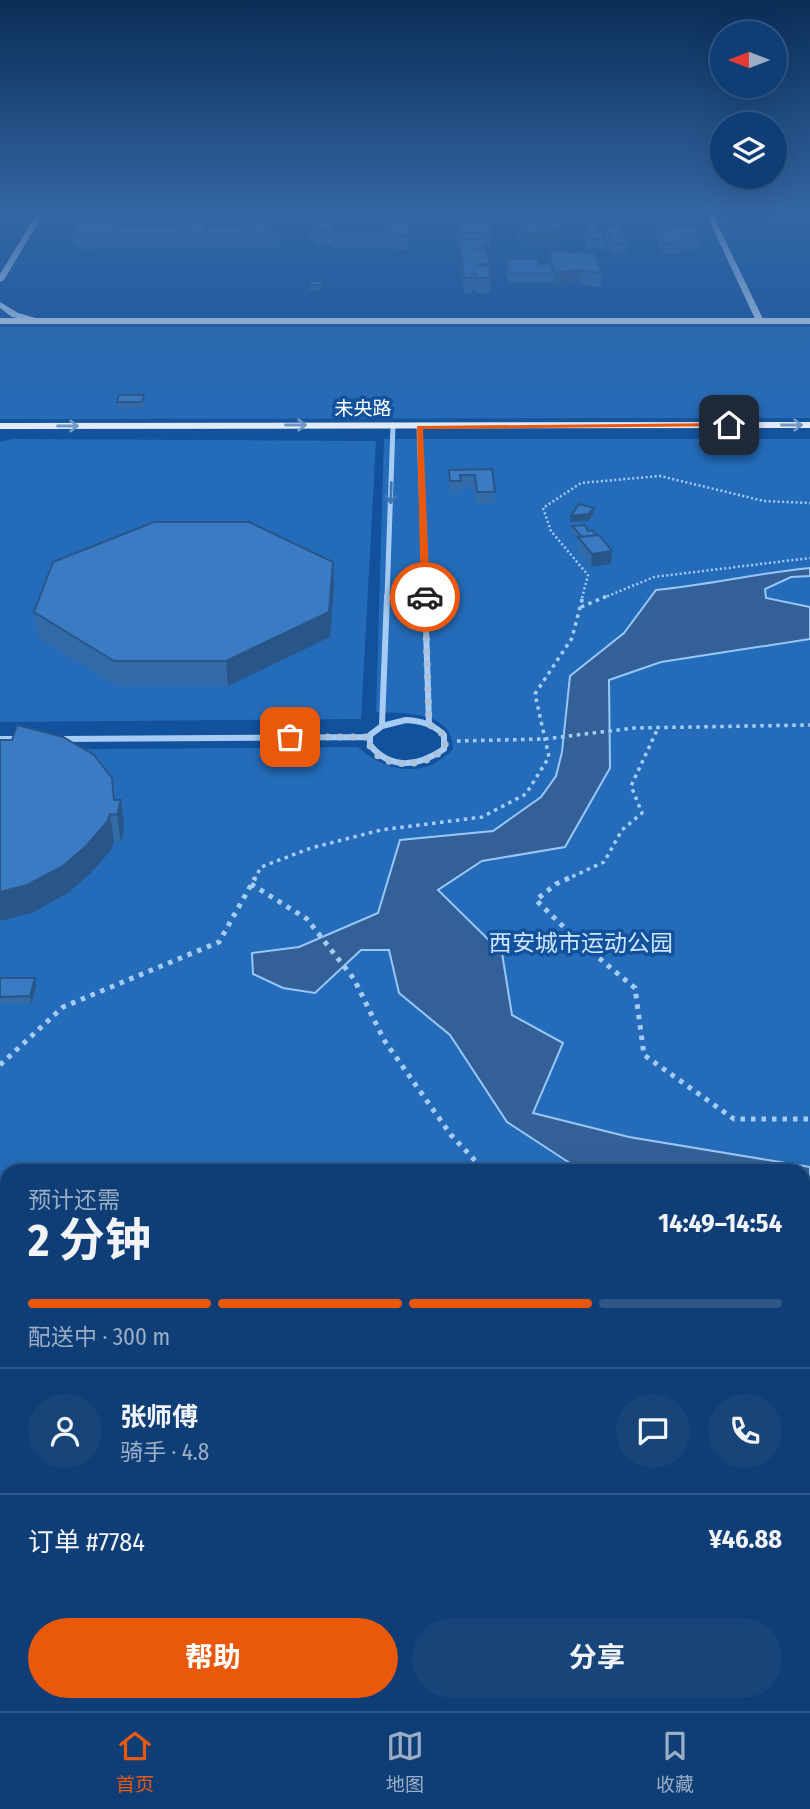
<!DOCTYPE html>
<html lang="zh">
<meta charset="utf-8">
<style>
body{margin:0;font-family:"Fira Sans Condensed","Noto Sans SC",sans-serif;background:#17457a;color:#f1f3f6;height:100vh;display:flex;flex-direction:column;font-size:26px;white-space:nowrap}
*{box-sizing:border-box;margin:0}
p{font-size:23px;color:#9baec5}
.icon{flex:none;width:38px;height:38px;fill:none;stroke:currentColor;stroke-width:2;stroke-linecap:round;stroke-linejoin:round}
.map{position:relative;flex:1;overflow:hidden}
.drawer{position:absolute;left:0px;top:1164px;width:810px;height:548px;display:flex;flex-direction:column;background:#0e3e75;border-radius:21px 21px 0 0;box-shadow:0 7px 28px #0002,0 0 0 2px #2e5787}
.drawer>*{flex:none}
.needle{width:46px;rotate:270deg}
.controls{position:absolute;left:710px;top:21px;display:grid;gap:14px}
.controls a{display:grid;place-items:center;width:77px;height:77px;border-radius:50%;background:#0e3e75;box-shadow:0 7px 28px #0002,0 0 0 2px #2e5787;font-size:35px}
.pin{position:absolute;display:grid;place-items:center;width:60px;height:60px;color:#fff;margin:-30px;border-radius:14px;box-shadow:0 4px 10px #0006}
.courier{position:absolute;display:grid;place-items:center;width:70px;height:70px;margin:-35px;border:5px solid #ea580c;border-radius:50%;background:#fff;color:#222;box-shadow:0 2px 9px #0007}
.headline em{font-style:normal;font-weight:700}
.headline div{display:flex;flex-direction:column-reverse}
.headline{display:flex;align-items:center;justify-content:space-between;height:119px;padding:0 28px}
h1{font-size:46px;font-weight:700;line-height:52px}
.bar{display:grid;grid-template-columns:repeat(4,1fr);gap:10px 7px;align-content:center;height:84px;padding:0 28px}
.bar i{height:9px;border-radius:5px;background:#2e5787}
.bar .on{background:#ea580c}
.bar p{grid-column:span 4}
.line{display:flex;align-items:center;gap:18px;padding:0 28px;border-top:2px solid #2e5787}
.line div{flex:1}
.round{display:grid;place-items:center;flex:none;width:74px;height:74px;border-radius:37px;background:#17457a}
.action{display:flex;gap:14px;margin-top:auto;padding:14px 28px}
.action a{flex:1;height:80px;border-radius:42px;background:#ea580c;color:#fff;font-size:28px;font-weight:700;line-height:80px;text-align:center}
.action a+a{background:#17457a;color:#f1f3f6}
.tab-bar{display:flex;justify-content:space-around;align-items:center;height:98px;border-top:2px solid #2e5787;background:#0e3e75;font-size:19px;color:#9baec5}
.tab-bar a{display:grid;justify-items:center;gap:4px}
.tab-bar .on{color:#ea580c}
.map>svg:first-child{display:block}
.green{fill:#246cba}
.water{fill:#336197;stroke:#98c7f7;stroke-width:2}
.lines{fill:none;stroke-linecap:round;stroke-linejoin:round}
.path-far3{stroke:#a6ccf4;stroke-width:2.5;stroke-dasharray:2 2.5;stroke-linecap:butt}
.path-far2{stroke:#a6ccf4;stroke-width:3.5;stroke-dasharray:3.5 4.5;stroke-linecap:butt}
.path-far1{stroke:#a6ccf4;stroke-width:5;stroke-dasharray:4.5 6;stroke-linecap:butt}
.path{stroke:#a6ccf4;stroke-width:6;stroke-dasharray:5 8;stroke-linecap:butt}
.street-far1{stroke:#a6ccf4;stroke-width:5}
.street{stroke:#a6ccf4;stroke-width:6}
.secondary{fill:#d6e8fd;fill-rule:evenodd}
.primary{fill:#f3f8ff;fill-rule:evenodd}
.wall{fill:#336aa8}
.shaded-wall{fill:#295688}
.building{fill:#3b7bc3;stroke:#295688;stroke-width:2}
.oneway{stroke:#779dc9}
.oneway2{stroke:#3e77b6}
.route{fill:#ea580c}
.done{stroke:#acc2dc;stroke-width:7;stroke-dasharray:0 12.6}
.labels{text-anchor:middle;stroke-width:7;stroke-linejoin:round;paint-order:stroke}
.far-street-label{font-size:19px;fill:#fff;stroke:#12529c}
.park-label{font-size:23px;fill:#cfe5fe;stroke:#12529c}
</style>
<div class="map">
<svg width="810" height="1711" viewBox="0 0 810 1711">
<rect width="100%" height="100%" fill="#12529c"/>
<!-- green -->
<path class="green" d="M0,327H810V418L0,419Z
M12,439L376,441L361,719L0,722V442Z
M384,439H810V1305H803V1171H7V1704H503V1711H0V750L358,747C386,773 426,779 453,749C453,710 405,714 376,712Z"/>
<!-- water -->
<path class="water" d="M810,568V576L791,577L765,589L766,598L810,607V639L661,662L609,680L610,768L565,847L482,861L438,890L502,953L512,1015L563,1043L533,1113L629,1137L810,1167V1223L803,1221V1171H582L507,1122L450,1035L399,993L389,950H361L315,993L283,988L253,974L252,953L299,947L378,913L400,840L493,831L541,797L556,776L562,752L570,676L624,633L656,590C708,585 758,573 810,568Z"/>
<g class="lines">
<!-- path-far3 -->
<path class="path-far3" d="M582,598L588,575L551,531L543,508L581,483L660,476L764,501L810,503
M603,598L654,577L810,558"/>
<!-- path-far2 -->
<path class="path-far2" d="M581,607L607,596
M457,741L544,739L634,728L810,725
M254,880L261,867L311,848L381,830L482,817L526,794L549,757L535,694L572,638L583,596
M565,880L604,862L622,830L642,813L631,786L658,728"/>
<!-- path-far1 -->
<path class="path-far1" d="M569,878L556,884L536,900L576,939L635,988L644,1055L734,1119H810
M251,884L307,919L354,979L384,1040L451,1135L485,1171
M0,1065L63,1007L219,942L255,878"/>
<!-- path -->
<path class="path" d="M803,1251L810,1252
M0,1640L7,1648
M104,1704L122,1711
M432,1704V1711
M402,1711L405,1704"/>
<!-- street-far1 -->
<path class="street-far1" d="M419,427L425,598
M387,598L393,425"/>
<!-- street -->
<path class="street" d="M425,596L429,724
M406,720C421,721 433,724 444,735V749C419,766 391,771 370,745V735L382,726Z
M382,724L387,596
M0,739H20
M60,739L369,737"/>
<!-- secondary -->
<path class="secondary" d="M40,209H46L4,280L0,282V274Z
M704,209H710L764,321L763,323L756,321Z
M0,302L18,313L46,321L42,323L12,317L0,308Z"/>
<!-- primary -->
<path class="primary" d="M0,318H810V324H0Z
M810,422V428L0,429V423Z"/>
</g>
<!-- wall -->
<path class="wall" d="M83,209H131L128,218H126L127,224L123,229H179V226L184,221L183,214L188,209H215L208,229H244L243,226L247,220L246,214L248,209H274L269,230H280L281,244L280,248H275L77,249V245H73L71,231Z
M311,209H337L334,234H384L385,209H408L409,250L393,249L391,242V248H332V245L315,244V239H309V225L311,221Z
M432,209H488L491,233L490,247H486V249L490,278V293H476L475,289H472V293H464L460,247H458L456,214H432Z
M496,209H573V215H557V222L561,230L560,244L520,248L517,224H515L514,218L515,214H502L497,212Z
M577,209H595L594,215H593L598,230L606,241V251L599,248L588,249L577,215Z
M647,209H686L689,216L688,225H672V227L700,240L699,249H681V253H663L655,235L656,229H652L646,212Z
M607,226L626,243V252H611L606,236Z
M549,253L602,273L601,287L580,284L554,287L552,280V283H508L506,269L507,259L539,264H548Z
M310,281H321V290H310Z
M144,395L145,401L143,408H117V402Z
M492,469L495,492L494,504H476L474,487H460V493H450L449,470Z
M572,526L588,531L612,551L611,564L591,567L577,550L578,539L571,532Z
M334,587L330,637L228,686H117L38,637L34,612Z
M115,800H121L124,827L121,842H114L111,850L91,873L68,893L32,913Z
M0,978L36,985L32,1004H0Z
M803,1497H810V1683H803Z
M604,1704H664L665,1711H605Z
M779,1704H803L810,1711H777Z"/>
<!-- shaded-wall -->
<path class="shaded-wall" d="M127,209H131V211L128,218Z
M210,209H215L207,234L203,229Z
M270,209H274L268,234L265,229Z
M335,209H337L333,238H332Z
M126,210L127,224L123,230L116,229L122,222L121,217Z
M561,230L560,244L520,248L521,234Z
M581,270L580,284L554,287L555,272Z
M594,508L593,515L588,521L570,522L571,516Z
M612,551L611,564L591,567L592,554Z
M333,562L334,587L330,637L228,686L226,661Z
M121,800L124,827L121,842L117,815Z
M110,814L114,842L111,850L91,873L68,893L32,913L0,921V892Z
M35,978L36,985L32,1004L30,996Z"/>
<!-- building -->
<path class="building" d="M83,209H107L126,210L121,217L104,216L101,221L120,220L122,222L116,229H184L186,226H179L180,221H187L189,217L190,214H183L185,210L210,209L203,229H248L249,226H243L245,220H251L252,217V214H246L248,209H270L265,229L280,230V234H274L76,235L77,231H71Z
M311,209H335L332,231L318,230H315L316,225H309L310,221H316L317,216L318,213H311Z
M391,209H408L409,236L393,235L391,228H384V224H391V217H385V212H391Z
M457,209H488L491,233H458Z
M516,209H556L557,216H536L538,222H559L561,230L521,234L520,228H526L525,224H519L517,214H523L522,210H516Z
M578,209H591L598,230H602L606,241L600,239H588Z
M649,209H686L689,216H671L672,220L653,219Z
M607,226H621L626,243H612Z
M656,226L695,229L700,240H680L682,243L664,244Z
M333,234H390L391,238H332Z
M460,239H484L486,247H477V249H487L489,264H479V266H489L490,278H476V274H472V278H464Z
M555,250L573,253L594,252L602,273L581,270L555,272L549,253Z
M507,259H538L539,264H550L552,273H509Z
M310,281H321V285H310Z
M119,395H144L142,402H117Z
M492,469L495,492H477L475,475H460L461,481H450L449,470Z
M579,504L594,508L588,514L571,516Z
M154,522H249L333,562L329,612L226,661H114L34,612L53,562Z
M585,525L588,531L592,530L597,535L582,537L572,526Z
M599,535L612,551L592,554L578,537Z
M17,725L63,737L94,755L112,778L114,800H121L117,815L110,814L107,822L86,846L63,866L27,885L0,892V740H12Z
M0,978H35L30,996L0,997Z
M803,1497H810V1656H803Z
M803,1686H810V1711H789L788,1704H803Z
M612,1704H664L665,1711H612Z"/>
<!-- one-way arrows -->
<defs><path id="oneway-shaft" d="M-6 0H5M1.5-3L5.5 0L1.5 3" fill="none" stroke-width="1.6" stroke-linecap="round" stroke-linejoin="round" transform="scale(1.75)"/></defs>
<g class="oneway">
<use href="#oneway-shaft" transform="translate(296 425)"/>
<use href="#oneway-shaft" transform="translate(792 425)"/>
<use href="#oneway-shaft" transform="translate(68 426)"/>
</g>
<use class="oneway2" href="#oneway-shaft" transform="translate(391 493) rotate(92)"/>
<!-- sky -->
<linearGradient id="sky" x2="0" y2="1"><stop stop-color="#0a2d56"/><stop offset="0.47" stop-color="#3366a4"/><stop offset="1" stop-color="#3366a4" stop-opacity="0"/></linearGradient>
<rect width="810" height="448" fill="url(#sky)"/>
<!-- route -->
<path class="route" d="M729,423L732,426L423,429L430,597L425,599L421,597L417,426Z"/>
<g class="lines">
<!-- done -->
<path class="done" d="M290,737H369C366,771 437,772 446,742L444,735L429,724L425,597"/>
</g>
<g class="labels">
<!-- far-street labels -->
<g class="far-street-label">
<text x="363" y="415">未央路</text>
</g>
<!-- park labels -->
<g class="park-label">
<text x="581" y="951">西安城市运动公园</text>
</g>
</g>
</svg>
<div class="controls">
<a><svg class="needle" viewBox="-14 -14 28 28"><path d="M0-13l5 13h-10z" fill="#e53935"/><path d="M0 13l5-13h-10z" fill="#9baec5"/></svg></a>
<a><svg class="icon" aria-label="layers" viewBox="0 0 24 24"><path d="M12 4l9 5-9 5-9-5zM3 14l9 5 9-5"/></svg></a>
</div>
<div class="pin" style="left:290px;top:737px;background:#ea580c"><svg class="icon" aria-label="bag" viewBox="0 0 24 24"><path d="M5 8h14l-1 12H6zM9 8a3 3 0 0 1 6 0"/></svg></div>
<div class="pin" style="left:729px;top:425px;background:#1f2937"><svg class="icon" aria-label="home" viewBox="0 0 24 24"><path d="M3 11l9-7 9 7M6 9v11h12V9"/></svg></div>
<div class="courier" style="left:425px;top:597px"><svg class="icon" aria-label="car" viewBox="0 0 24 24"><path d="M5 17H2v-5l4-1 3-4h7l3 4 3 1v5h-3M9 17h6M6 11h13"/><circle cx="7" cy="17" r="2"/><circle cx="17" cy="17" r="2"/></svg></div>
<section class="drawer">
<div class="headline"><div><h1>2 分钟</h1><p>预计还需</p></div><em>14:49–14:54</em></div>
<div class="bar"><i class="on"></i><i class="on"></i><i class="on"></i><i></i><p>配送中 · 300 m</p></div>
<div class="line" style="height:126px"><a class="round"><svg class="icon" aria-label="person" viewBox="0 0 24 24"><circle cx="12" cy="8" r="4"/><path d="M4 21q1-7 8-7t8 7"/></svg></a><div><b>张师傅</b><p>骑手 · 4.8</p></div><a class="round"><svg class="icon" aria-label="chat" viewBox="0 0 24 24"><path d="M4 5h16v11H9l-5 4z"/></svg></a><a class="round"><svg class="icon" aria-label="phone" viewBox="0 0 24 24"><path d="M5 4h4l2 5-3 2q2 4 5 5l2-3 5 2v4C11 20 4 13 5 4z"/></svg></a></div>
<div class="line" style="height:91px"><div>订单 #7784</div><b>¥46.88</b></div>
<div class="action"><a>帮助</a><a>分享</a></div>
</section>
</div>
<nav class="tab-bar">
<a class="on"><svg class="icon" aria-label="home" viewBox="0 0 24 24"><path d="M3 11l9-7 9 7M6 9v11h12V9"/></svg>首页</a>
<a><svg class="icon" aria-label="map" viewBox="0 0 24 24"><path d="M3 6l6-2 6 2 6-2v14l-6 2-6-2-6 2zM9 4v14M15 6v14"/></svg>地图</a>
<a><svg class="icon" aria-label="saved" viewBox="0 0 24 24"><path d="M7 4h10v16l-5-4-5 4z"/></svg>收藏</a>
</nav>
